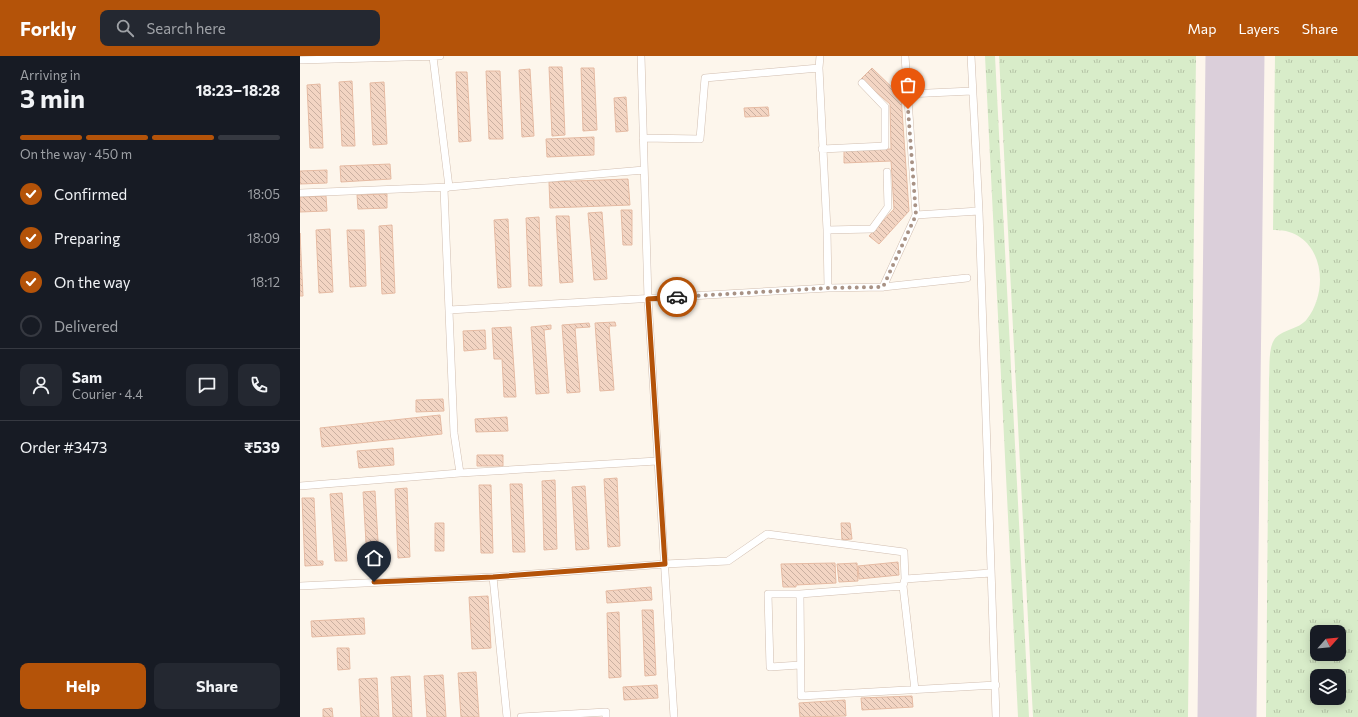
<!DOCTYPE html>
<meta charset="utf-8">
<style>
body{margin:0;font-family:Commissioner,sans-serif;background:#242831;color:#f1f3f6;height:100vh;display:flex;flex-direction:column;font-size:15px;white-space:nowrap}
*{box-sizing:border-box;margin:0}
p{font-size:13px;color:#9ea1a6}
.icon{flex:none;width:22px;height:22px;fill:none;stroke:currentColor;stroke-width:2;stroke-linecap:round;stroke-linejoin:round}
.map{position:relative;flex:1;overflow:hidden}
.drawer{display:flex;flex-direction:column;background:#171b24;width:300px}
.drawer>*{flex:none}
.needle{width:26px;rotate:63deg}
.fabs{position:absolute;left:1010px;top:569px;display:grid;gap:8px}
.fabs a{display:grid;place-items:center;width:36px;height:36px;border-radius:8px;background:#171b24;box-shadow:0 2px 10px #0003;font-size:20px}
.pin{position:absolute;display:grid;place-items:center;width:34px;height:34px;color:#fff;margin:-41px -17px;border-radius:50% 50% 50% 0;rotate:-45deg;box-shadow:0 0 4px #0007}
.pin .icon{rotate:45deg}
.courier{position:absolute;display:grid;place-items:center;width:40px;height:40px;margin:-20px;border:3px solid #b45309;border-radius:50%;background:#fff;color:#222;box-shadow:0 1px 5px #0007}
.summary em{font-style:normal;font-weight:700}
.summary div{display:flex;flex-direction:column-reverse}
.summary{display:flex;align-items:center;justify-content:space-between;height:68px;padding:0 20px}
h1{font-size:26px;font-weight:700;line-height:30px}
.bar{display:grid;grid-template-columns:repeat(4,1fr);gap:6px 4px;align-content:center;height:48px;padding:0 20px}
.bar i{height:5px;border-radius:3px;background:#363941}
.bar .on{background:#b45309}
.bar p{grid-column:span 4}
.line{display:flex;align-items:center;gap:10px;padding:0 20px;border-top:1px solid #363941}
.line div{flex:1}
.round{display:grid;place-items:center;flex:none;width:42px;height:42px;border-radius:8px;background:#242831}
ol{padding:0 20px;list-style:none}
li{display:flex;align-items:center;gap:12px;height:44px}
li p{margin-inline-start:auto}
li .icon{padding:4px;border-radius:50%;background:#b45309;color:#fff;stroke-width:4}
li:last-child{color:#9ea1a6}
li i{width:22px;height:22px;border:2px solid #363941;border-radius:50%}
.cta{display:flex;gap:8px;margin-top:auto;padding:8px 20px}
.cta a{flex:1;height:46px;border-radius:8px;background:#b45309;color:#fff;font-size:16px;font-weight:700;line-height:46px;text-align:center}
.cta a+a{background:#242831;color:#f1f3f6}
header{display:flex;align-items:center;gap:24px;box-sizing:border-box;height:56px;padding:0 20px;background:#b45309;color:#fff}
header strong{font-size:19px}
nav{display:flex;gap:22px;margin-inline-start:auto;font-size:14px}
.search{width:280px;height:36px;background:#242831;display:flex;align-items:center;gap:10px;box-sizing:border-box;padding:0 14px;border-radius:8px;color:#9ea1a6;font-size:15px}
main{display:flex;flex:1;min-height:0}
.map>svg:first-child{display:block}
.grass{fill:url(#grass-tufts);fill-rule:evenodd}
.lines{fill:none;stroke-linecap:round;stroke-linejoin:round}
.runway{stroke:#dbcfda;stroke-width:59}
.building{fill:url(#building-back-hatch);stroke:#e6bba3}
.street-casing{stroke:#d1beb0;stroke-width:8}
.street{stroke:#fff;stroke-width:7}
.done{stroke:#a89285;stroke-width:4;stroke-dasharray:0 7.2}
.route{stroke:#b45309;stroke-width:5}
</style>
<header>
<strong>Forkly</strong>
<div class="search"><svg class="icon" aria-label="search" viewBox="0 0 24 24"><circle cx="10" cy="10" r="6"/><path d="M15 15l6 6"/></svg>Search here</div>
<nav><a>Map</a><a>Layers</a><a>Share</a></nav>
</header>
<main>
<section class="drawer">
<div class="summary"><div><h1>3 min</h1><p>Arriving in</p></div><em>18:23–18:28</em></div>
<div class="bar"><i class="on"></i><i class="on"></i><i class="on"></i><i></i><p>On the way · 450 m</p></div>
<ol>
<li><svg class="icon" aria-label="check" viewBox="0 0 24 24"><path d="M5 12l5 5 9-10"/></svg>Confirmed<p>18:05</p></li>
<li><svg class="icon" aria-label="check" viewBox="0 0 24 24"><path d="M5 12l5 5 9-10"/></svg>Preparing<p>18:09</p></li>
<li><svg class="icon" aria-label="check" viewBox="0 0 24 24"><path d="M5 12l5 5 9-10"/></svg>On the way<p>18:12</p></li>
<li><i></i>Delivered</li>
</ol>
<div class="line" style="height:72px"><a class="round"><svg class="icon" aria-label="person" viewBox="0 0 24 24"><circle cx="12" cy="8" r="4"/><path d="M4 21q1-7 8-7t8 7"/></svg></a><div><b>Sam</b><p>Courier · 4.4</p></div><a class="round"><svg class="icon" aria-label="chat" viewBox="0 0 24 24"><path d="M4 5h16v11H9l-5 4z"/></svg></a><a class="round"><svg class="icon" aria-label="phone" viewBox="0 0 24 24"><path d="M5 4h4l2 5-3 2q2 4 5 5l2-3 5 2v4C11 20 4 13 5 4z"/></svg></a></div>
<div class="line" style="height:52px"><div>Order #3473</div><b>₹539</b></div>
<div class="cta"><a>Help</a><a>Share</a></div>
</section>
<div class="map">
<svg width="1058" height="661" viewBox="0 0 1058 661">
<defs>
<pattern id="grass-tufts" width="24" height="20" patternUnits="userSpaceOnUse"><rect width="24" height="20" fill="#d8ecc9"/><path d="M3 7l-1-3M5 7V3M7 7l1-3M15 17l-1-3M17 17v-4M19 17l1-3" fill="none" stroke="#b4c2a5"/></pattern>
<pattern id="building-back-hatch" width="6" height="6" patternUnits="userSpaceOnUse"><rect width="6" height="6" fill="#f3d5c3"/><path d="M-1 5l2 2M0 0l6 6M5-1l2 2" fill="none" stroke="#cab0a1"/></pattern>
</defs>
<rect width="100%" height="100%" fill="#fdf6ec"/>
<!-- grass -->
<path class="grass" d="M685,0H695L729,661H718Z
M699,0H896L888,661H733Z
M975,0H1058V661H966L969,323C970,312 968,294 974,284C981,273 999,274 1007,263C1032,231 1021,172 973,174ZM1017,576H1039V598H1017ZM1017,620H1039V642H1017Z"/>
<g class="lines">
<!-- runway -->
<path class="runway" d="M927,661L935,0"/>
</g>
<!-- building -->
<path class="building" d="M249,11H262L265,79L252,80Z
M281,12H294L297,74L283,75Z
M572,12L601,40L609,155L579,188L569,180L594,153L591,105L544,107V95L591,93L590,48L561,23Z
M230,13L234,80L222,81L219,14Z
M186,15H200L203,83H189Z
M156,16H167L171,85L159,86Z
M52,25L55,90H42L39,26Z
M84,26L87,88L73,89L70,27Z
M20,28L23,92H10L7,29Z
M326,41L328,75L316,76L314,42Z
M468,51L469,60L445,61L444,52Z
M294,81V99L247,101L246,83Z
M90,108L91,123L41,126L40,110Z
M27,114V127L0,128V115Z
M328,123L330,149L250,152L249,126Z
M87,138V152L58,153L57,139Z
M26,140L27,155L0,156V141Z
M321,154H332V189H323Z
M302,156L307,223L294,224L288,157Z
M256,160H269L273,226L260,227Z
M239,161L242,230H229L226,162Z
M208,163L211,231L198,232L194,164Z
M92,169L95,237L82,238L79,170Z
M30,173L33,236L19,237L16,174Z
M47,174H64L66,230L50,231Z
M0,177L3,240H0Z
M315,266L316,270H309L314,334L300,335L295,267Z
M289,267L290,271L275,272L280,336L267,337L262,269Z
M251,269V273L244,274L249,337L236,338L231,271Z
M211,271L216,341H204L202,303H194L192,272Z
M185,274L186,293L164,295L163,275Z
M143,343L144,355L116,356V344Z
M140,359L142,378L22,391L20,372Z
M207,361L208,375L176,376L175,363Z
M93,392L94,409L59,412L57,395Z
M177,399H203V410H177Z
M317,422L320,490L308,491L304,423Z
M255,424L257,493L244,494L242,425Z
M210,428H222L225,496H213Z
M179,429H191L193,497H181Z
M285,430L289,493L276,494L272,431Z
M107,432L110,501L98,502L95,433Z
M75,435L79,502L67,503L63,436Z
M42,437L47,505H35L30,438Z
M2,442H14L17,505H23V509L5,510Z
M135,467H144V495H135Z
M541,467H550L552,483L542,484Z
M598,506L599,519L559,523L558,510Z
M535,507L536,527L496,529V531H483L481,508Z
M557,507L558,525L539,526L537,508Z
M351,531L352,544L307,547L306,535Z
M188,540L191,592L172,593L169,541Z
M342,554H353L356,619L345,620Z
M319,556L321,621L309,622L307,557Z
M64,562L65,578L12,581L11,565Z
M37,592H49L50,613L38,614Z
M176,616L179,661H161L158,617Z
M143,619L146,661H127L124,620Z
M110,620L112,661H93L91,621Z
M77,622L79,661H61L59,623Z
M357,629L358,642L324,644L323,631Z
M612,640L613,651L562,654L561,642Z
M545,644L546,660L500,661L499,647Z
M32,652L33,661H23V653Z"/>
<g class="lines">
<!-- street casing -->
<g class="street-casing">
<path id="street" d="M341,0L348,243L374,661
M520,0L519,12L527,174L528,232
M671,0L679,155L696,661
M133,1L149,131L144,133L154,377L160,417
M0,4L140,0
M607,38L672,35
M343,82L400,83L405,22L519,12
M522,93L585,90V51L562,27
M0,137L149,131L344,114
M616,159L679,155
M527,174L572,173L588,151L587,116
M583,231L616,159L605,0
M149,254L528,232L583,231L667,222
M0,430L160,417L357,405
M193,521L207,661
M605,523L691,517
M0,530L193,521L365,508L428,505L467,478L604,496L605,523L603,530L615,634
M500,538L501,640L696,629
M500,609L470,611L468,538H500L603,530
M221,661L306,656V661"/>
</g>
<!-- street -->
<use href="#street" class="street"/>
</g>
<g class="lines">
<!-- done -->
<path class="done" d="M377,241L528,232L583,231L616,159L608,53"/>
<!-- route -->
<path class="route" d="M74,526L193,521L365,508L348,243L377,241"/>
</g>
</svg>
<div class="fabs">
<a><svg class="needle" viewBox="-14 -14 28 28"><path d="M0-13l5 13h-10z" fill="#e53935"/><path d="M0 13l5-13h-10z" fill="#9ea1a6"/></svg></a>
<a><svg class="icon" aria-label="layers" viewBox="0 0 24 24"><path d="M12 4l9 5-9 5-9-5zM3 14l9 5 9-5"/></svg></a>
</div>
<div class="pin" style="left:608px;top:53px;background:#ea580c"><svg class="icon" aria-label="bag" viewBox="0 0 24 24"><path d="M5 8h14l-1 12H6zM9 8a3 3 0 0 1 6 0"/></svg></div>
<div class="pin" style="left:74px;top:526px;background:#1f2937"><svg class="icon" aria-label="home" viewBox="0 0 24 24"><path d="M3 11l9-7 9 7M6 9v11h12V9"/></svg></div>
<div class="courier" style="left:377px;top:241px"><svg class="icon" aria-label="car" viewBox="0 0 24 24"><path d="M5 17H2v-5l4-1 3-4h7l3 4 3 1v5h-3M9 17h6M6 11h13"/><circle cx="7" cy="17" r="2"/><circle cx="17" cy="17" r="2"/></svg></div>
</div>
</main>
